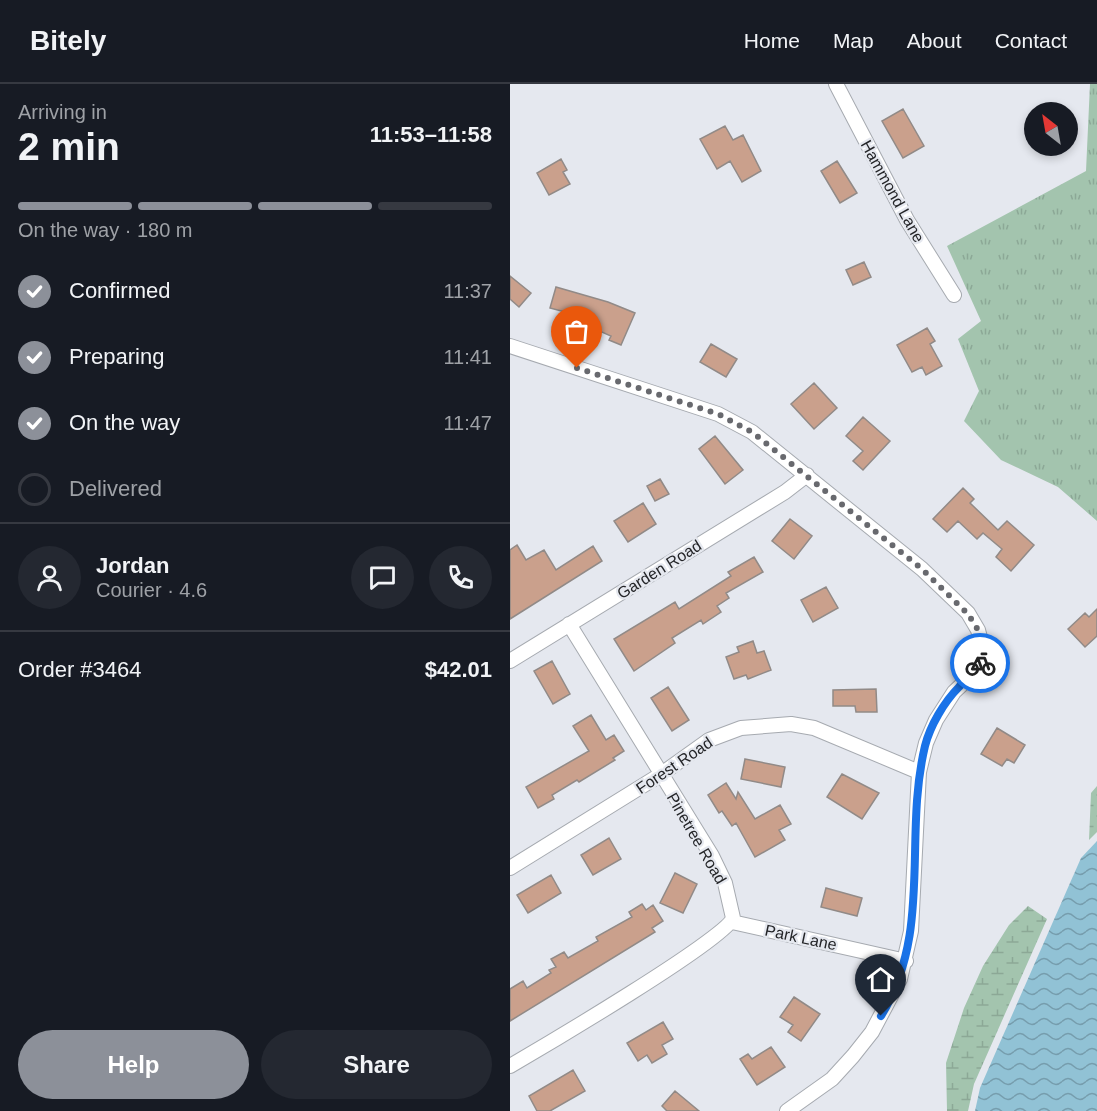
<!DOCTYPE html>
<meta charset="utf-8">
<style>
body{margin:0;font-family:Helvetica,sans-serif;background:#242831;color:#f1f3f6;height:100vh;display:flex;flex-direction:column;font-size:22px;white-space:nowrap}
*{box-sizing:border-box;margin:0}
p{font-size:20px;color:#9ea1a6}
.icon{flex:none;width:33px;height:33px;fill:none;stroke:currentColor;stroke-width:2;stroke-linecap:round;stroke-linejoin:round}
.map{position:relative;flex:1;overflow:hidden}
.panel{display:flex;flex-direction:column;background:#171b24;width:510px}
.panel>*{flex:none}
.needle{width:39px;rotate:329deg}
.fabs{position:absolute;left:514px;top:18px;display:grid;gap:12px}
.fabs a{display:grid;place-items:center;width:54px;height:54px;border-radius:50%;background:#171b24;box-shadow:0 3px 9px #0003;font-size:30px}
.pin{position:absolute;display:grid;place-items:center;width:51px;height:51px;color:#fff;margin:-62px -26px;border-radius:50% 50% 50% 0;rotate:-45deg;box-shadow:0 0 6px #0007}
.pin .icon{rotate:45deg}
.courier{position:absolute;display:grid;place-items:center;width:60px;height:60px;margin:-30px;border:4px solid #1a73e8;border-radius:50%;background:#fff;color:#222;box-shadow:0 2px 8px #0007}
.summary em{font-style:normal;font-weight:700}
.summary div{display:flex;flex-direction:column-reverse}
.summary{display:flex;align-items:center;justify-content:space-between;height:102px;padding:0 18px}
h1{font-size:39px;font-weight:700;line-height:45px}
.bar{display:grid;grid-template-columns:repeat(4,1fr);gap:9px 6px;align-content:center;height:72px;padding:0 18px}
.bar i{height:8px;border-radius:4px;background:#363941}
.bar .active{background:#8c9099}
.bar p{grid-column:span 4}
.line{display:flex;align-items:center;gap:15px;padding:0 18px;border-top:2px solid #363941}
.line div{flex:1}
.round{display:grid;place-items:center;flex:none;width:63px;height:63px;border-radius:32px;background:#242831}
ol{padding:0 18px;list-style:none}
li{display:flex;align-items:center;gap:18px;height:66px}
li p{margin-inline-start:auto}
li .icon{padding:6px;border-radius:50%;background:#8c9099;color:#fff;stroke-width:4}
li:last-child{color:#9ea1a6}
li i{width:33px;height:33px;border:3px solid #363941;border-radius:50%}
.button{display:flex;gap:12px;margin-top:auto;padding:12px 18px}
.button a{flex:1;height:69px;border-radius:36px;background:#8c9099;color:#fff;font-size:24px;font-weight:700;line-height:69px;text-align:center}
.button a+a{background:#242831;color:#f1f3f6}
header{display:flex;align-items:center;gap:36px;box-sizing:border-box;height:84px;padding:0 30px;background:#171b24;border-bottom:2px solid #363941}
header strong{font-size:28px}
nav{display:flex;gap:33px;margin-inline-start:auto;font-size:21px}
main{display:flex;flex:1;min-height:0}
.map>svg:first-child{display:block}
.grass{fill:url(#grass-tufts)}
.wetland{fill:url(#wetland-marsh)}
.water{fill:url(#water-waves)}
.building{fill:#caa08c;stroke:#918a87;stroke-width:1.5}
.lines{fill:none;stroke-linecap:round;stroke-linejoin:round}
.street-casing{stroke:#a6aab0;stroke-width:16}
.street{stroke:#fff;stroke-width:14}
.done{stroke:#68696e;stroke-width:6;stroke-dasharray:0 10.8}
.route{stroke:#1a73e8;stroke-width:8}
.labels{text-anchor:middle;stroke-width:4.5;stroke-linejoin:round;paint-order:stroke}
.street-label{font-size:16px;fill:#242528;stroke:#e5e8ef}
</style>
<header>
<strong>Bitely</strong>
<nav><a>Home</a><a>Map</a><a>About</a><a>Contact</a></nav>
</header>
<main>
<section class="panel">
<div class="summary"><div><h1>2 min</h1><p>Arriving in</p></div><em>11:53–11:58</em></div>
<div class="bar"><i class="active"></i><i class="active"></i><i class="active"></i><i></i><p>On the way · 180 m</p></div>
<ol>
<li><svg class="icon" aria-label="check" viewBox="0 0 24 24"><path d="M5 12l5 5 9-10"/></svg>Confirmed<p>11:37</p></li>
<li><svg class="icon" aria-label="check" viewBox="0 0 24 24"><path d="M5 12l5 5 9-10"/></svg>Preparing<p>11:41</p></li>
<li><svg class="icon" aria-label="check" viewBox="0 0 24 24"><path d="M5 12l5 5 9-10"/></svg>On the way<p>11:47</p></li>
<li><i></i>Delivered</li>
</ol>
<div class="line" style="height:108px"><a class="round"><svg class="icon" aria-label="person" viewBox="0 0 24 24"><circle cx="12" cy="8" r="4"/><path d="M4 21q1-7 8-7t8 7"/></svg></a><div><b>Jordan</b><p>Courier · 4.6</p></div><a class="round"><svg class="icon" aria-label="chat" viewBox="0 0 24 24"><path d="M4 5h16v11H9l-5 4z"/></svg></a><a class="round"><svg class="icon" aria-label="phone" viewBox="0 0 24 24"><path d="M5 4h4l2 5-3 2q2 4 5 5l2-3 5 2v4C11 20 4 13 5 4z"/></svg></a></div>
<div class="line" style="height:78px"><div>Order #3464</div><b>$42.01</b></div>
<div class="button"><a>Help</a><a>Share</a></div>
</section>
<div class="map">
<svg width="587" height="1027" viewBox="0 0 587 1027">
<defs>
<pattern id="grass-tufts" width="24" height="20" patternUnits="userSpaceOnUse" patternTransform="scale(1.5)"><rect width="24" height="20" fill="#a3c4ae"/><path d="M3 7l-1-3M5 7V3M7 7l1-3M15 17l-1-3M17 17v-4M19 17l1-3" fill="none" stroke="#8ca896"/></pattern>
<pattern id="wetland-marsh" width="20" height="14" patternUnits="userSpaceOnUse" patternTransform="scale(1.5)"><rect width="20" height="14" fill="#a3c4ae"/><path d="M1 5h8M5 5V1M11 12h8M15 12V8" fill="none" stroke="#8ca896"/></pattern>
<pattern id="water-waves" width="16" height="10" patternUnits="userSpaceOnUse" patternTransform="scale(1.5)"><rect width="16" height="10" fill="#91c2d5"/><path d="M0 5q4-4 8 0t8 0" fill="none" stroke="#769dad"/></pattern>
</defs>
<rect width="100%" height="100%" fill="#e5e8ef"/>
<!-- grass -->
<path class="grass" d="M580,0H587V437L548,403L491,376L454,337L469,307L448,255L471,237L437,162L576,87Z"/>
<!-- wetland -->
<path class="wetland" d="M587,702V748L579,756L581,709Z
M518,822L537,835L464,1000L458,1027H437L436,979L454,924L473,882L499,841Z"/>
<!-- water -->
<path class="water" d="M587,757V1027H465L470,1004L571,774Z"/>
<!-- building -->
<path class="building" d="M393,25L414,62L393,74L372,37Z
M215,42L223,56L233,51L251,87L232,98L220,77L207,85L190,55Z
M51,75L57,86L53,88L60,100L39,111L27,89Z
M327,77L347,109L330,119L311,87Z
M354,178L361,193L343,201L336,186Z
M0,192L21,209L9,223L0,215Z
M46,203L98,218L125,229L111,261L99,256L101,252L74,240L72,248L55,243L59,229L40,224Z
M417,244L425,257L420,260L432,282L416,291L412,283L402,288L387,261Z
M201,260L227,275L216,293L190,278Z
M304,299L327,324L304,345L281,320Z
M353,333L380,357L353,386L343,377L353,367L336,352Z
M205,352L233,386L215,400L189,365Z
M150,395L159,410L145,417L137,402Z
M453,404L464,415L460,419L488,446L497,437L524,461L501,487L486,473L492,465L473,449L467,455L448,437L437,448L423,435Z
M133,419L146,440L118,458L104,437Z
M280,435L302,452L284,475L262,457Z
M7,461L16,476L34,466L46,486L83,462L92,477L0,535V466Z
M244,473L253,488L216,509L219,514L207,522L211,528L193,540L191,536L162,554L165,559L124,587L104,555L165,518L169,525L221,492L218,488Z
M316,503L328,524L303,538L291,516Z
M587,525V552L575,563L558,545L575,529L579,533Z
M243,557L247,569L254,567L261,586L238,595L236,591L224,595L216,573L229,568L227,563Z
M42,577L60,610L43,620L24,587Z
M158,603L179,636L162,647L141,614Z
M366,605L367,628H346L345,622H323V606Z
M81,631L96,656L104,651L114,667L103,674L105,676L69,698L67,696L42,711L44,715L28,724L16,703L79,667L63,642Z
M487,644L515,661L504,679L497,675L492,682L471,670Z
M235,675L275,683L271,703L231,695Z
M332,690L369,709L352,735L317,713Z
M216,699L226,715L228,708L245,735L270,721L281,740L269,746L275,756L245,773L226,739L222,742L212,727L209,729L198,711Z
M99,754L111,775L83,791L71,771Z
M165,789L187,800L173,829L150,819Z
M41,791L51,809L18,829L7,811Z
M316,804L352,814L347,832L311,823Z
M132,820L136,826L143,821L153,837L142,844L145,848L0,937V905L13,897L17,904L41,889L39,886L46,883L41,875L54,868L58,874L88,857L86,853L122,833L119,828Z
M284,913L310,930L291,957L278,948L283,941L270,933Z
M153,938L163,955L152,961L157,970L142,979L137,971L128,977L117,959Z
M261,963L275,983L247,1001L230,975L238,970L242,975Z
M63,986L75,1007L40,1027H27L19,1012Z
M165,1007L189,1027H157L152,1022Z"/>
<g class="lines">
<!-- street casing -->
<g class="street-casing">
<path id="street" d="M326,0L397,136L444,211
M0,262L208,330L242,348L412,485L458,529L468,546L473,565L472,574L463,590L444,608L426,636L416,659L409,688L401,847L390,895L362,948L343,972L322,995L277,1027
M0,577L275,408L297,391
M0,784L150,691L199,656L231,644L281,640L304,644L409,688
M222,838L396,877
M0,982C31,964 216,855 223,834L215,799L202,772L59,540"/>
</g>
<!-- street -->
<use href="#street" class="street"/>
</g>
<g class="lines">
<!-- done -->
<path class="done" d="M67,284L208,330L242,348L412,485L458,530L468,546L473,565L470,579"/>
<!-- route -->
<path class="route" d="M371,932C423,846 393,754 415,662C420,642 434,618 449,603C456,595 465,589 470,579"/>
</g>
<g class="labels">
<!-- street labels -->
<g class="street-label">
<text transform="translate(383 107) rotate(61)" y="6">Hammond Lane</text>
<text transform="translate(149 485) rotate(-32)" y="6">Garden Road</text>
<text transform="translate(164 681) rotate(-34)" y="6">Forest Road</text>
<text transform="translate(187 754) rotate(60)" y="6">Pinetree Road</text>
<text transform="translate(291 853) rotate(12)" y="6">Park Lane</text>
</g>
</g>
</svg>
<div class="fabs">
<a><svg class="needle" viewBox="-14 -14 28 28"><path d="M0-13l5 13h-10z" fill="#e53935"/><path d="M0 13l5-13h-10z" fill="#9ea1a6"/></svg></a>
</div>
<div class="pin" style="left:67px;top:284px;background:#ea580c"><svg class="icon" aria-label="bag" viewBox="0 0 24 24"><path d="M5 8h14l-1 12H6zM9 8a3 3 0 0 1 6 0"/></svg></div>
<div class="pin" style="left:371px;top:932px;background:#1f2937"><svg class="icon" aria-label="home" viewBox="0 0 24 24"><path d="M3 11l9-7 9 7M6 9v11h12V9"/></svg></div>
<div class="courier" style="left:470px;top:579px"><svg class="icon" aria-label="bike" viewBox="0 0 24 24"><circle cx="6" cy="16" r="4"/><circle cx="18" cy="16" r="4"/><path d="M6 16l4-8h5l3 8M10 8l3 8H6M13 5h3"/></svg></div>
</div>
</main>
